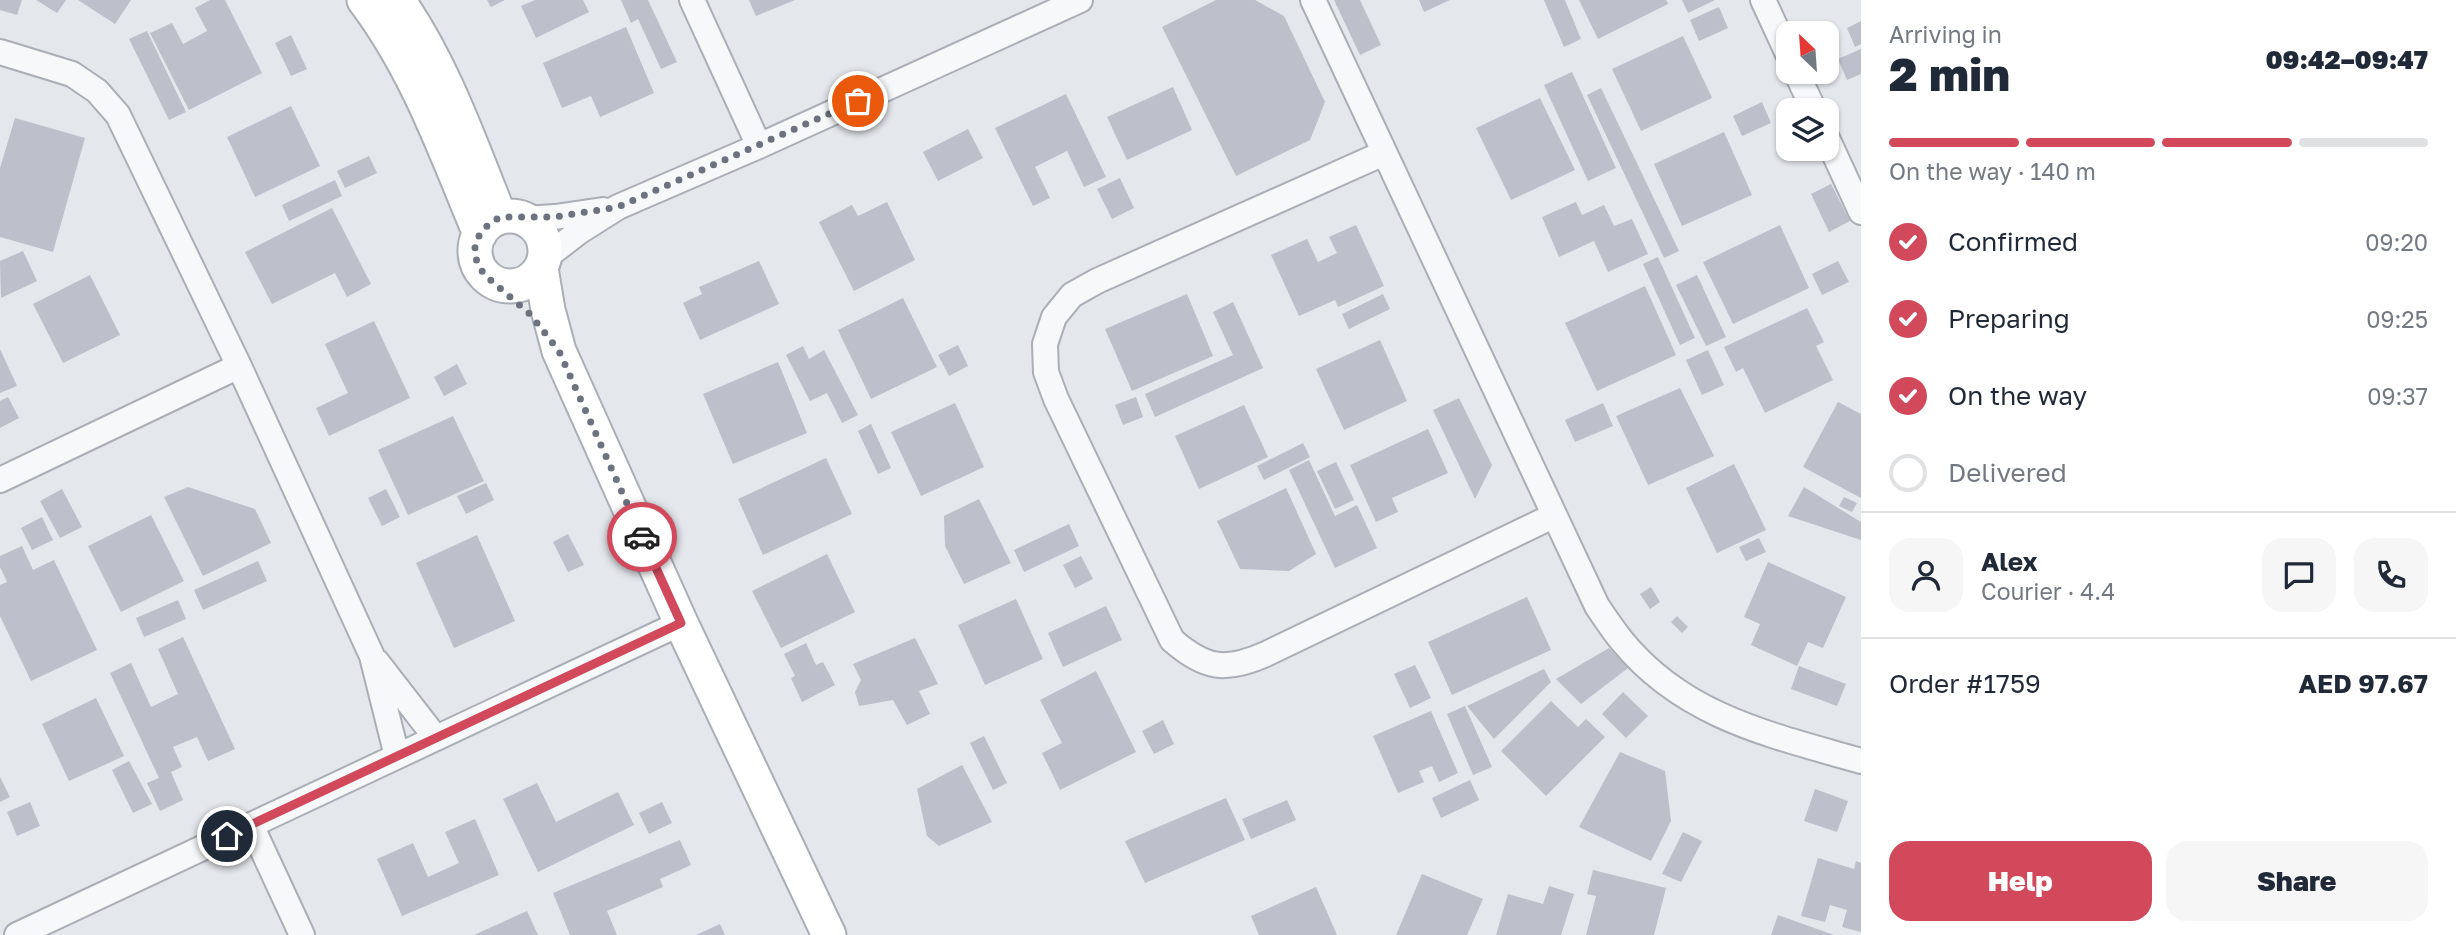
<!DOCTYPE html>
<meta charset="utf-8">
<style>
body{margin:0;font-family:"Golos Text",sans-serif;background:#f6f6f7;color:#1f2937;height:100vh;display:flex;flex-direction:column;font-size:26px;white-space:nowrap}
*{box-sizing:border-box;margin:0}
p{font-size:23px;color:#747a83}
.icon{flex:none;width:38px;height:38px;fill:none;stroke:currentColor;stroke-width:2;stroke-linecap:round;stroke-linejoin:round}
.map{position:relative;flex:1;overflow:hidden}
.sheet{display:flex;flex-direction:column;background:#fff;width:595px}
.sheet>*{flex:none}
.needle{width:46px;rotate:335deg}
.buttons{position:absolute;left:1776px;top:21px;display:grid;gap:14px}
.buttons a{display:grid;place-items:center;width:63px;height:63px;border-radius:14px;background:#fff;box-shadow:0 2px 5px #0004;font-size:35px}
.pin{position:absolute;display:grid;place-items:center;width:60px;height:60px;color:#fff;margin:-30px;border:4px solid #fff;border-radius:50%;box-shadow:0 2px 7px #0007}
.courier{position:absolute;display:grid;place-items:center;width:70px;height:70px;margin:-35px;border:5px solid #d1495b;border-radius:50%;background:#fff;color:#222;box-shadow:0 2px 9px #0007}
.head em{font-style:normal;font-weight:800}
.head div{display:flex;flex-direction:column-reverse}
.head{display:flex;align-items:center;justify-content:space-between;height:119px;padding:0 28px}
h1{font-size:46px;font-weight:800;line-height:52px}
.bar{display:grid;grid-template-columns:repeat(4,1fr);gap:10px 7px;align-content:center;height:84px;padding:0 28px}
.bar i{height:9px;border-radius:5px;background:#e0e1e3}
.bar .on{background:#d1495b}
.bar p{grid-column:span 4}
.line{display:flex;align-items:center;gap:18px;padding:0 28px;border-top:2px solid #e0e1e3}
.line div{flex:1}
.round{display:grid;place-items:center;flex:none;width:74px;height:74px;border-radius:21px;background:#f6f6f7}
ol{padding:0 28px;list-style:none}
li{display:flex;align-items:center;gap:21px;height:77px}
li p{margin-inline-start:auto}
li .icon{padding:7px;border-radius:50%;background:#d1495b;color:#fff;stroke-width:4}
li:last-child{color:#747a83}
li i{width:38px;height:38px;border:4px solid #e0e1e3;border-radius:50%}
.action{display:flex;gap:14px;margin-top:auto;padding:14px 28px}
.action a{flex:1;height:80px;border-radius:21px;background:#d1495b;color:#fff;font-size:28px;font-weight:800;line-height:80px;text-align:center}
.action a+a{background:#f6f6f7;color:#1f2937}
main{display:flex;flex:1;min-height:0}
.map>svg:first-child{display:block}
.building{fill:#bbc0ca}
.lines{fill:none;stroke-linecap:round;stroke-linejoin:round}
.street-casing{stroke:#a9aeb7;stroke-width:28}
.secondary-casing{stroke:#a9aeb7;stroke-width:37}
.street{stroke:#f7f8fa;stroke-width:24}
.secondary{stroke:#fff;stroke-width:33}
.done{stroke:#6c737f;stroke-width:7;stroke-dasharray:0 12.6}
.route{stroke:#d1495b;stroke-width:9}
</style>
<main>
<div class="map">
<svg width="1861" height="935" viewBox="0 0 1861 935">
<rect width="100%" height="100%" fill="#e4e7ec"/>
<!-- building -->
<path class="building" d="M0,0H22L17,15L0,10Z
M36,0H66L57,13Z
M78,0H131L115,24Z
M210,0H225L262,73L189,110L150,33L172,23L183,44L207,31L195,8Z
M487,0H505L491,7Z
M535,0H583L589,12L536,38L521,6Z
M621,0H648L677,62L661,69L638,19L631,23Z
M749,0H795L756,16Z
M1216,0H1255L1284,16L1325,102L1310,140L1236,176L1162,27Z
M1334,0H1360L1381,45L1360,55Z
M1419,0H1450L1424,12Z
M1544,0H1565L1581,39L1564,47Z
M1579,0H1666L1668,4L1598,39Z
M1682,0H1715L1688,13Z
M1719,7L1728,28L1699,41L1690,20Z
M1861,21V44L1855,47L1847,28Z
M626,27L654,93L600,117L591,96L562,108L543,63Z
M147,31L186,112L169,120L129,39Z
M291,35L307,69L291,76L275,43Z
M1683,36L1712,98L1641,131L1612,69Z
M1861,49V74L1847,80L1838,59Z
M1572,72L1616,168L1588,181L1544,85Z
M1173,87L1192,130L1127,160L1107,117Z
M1601,88L1679,251L1664,258L1587,95Z
M1066,94L1106,177L1084,187L1067,151L1035,167L1050,198L1033,206L995,128Z
M1540,98L1575,170L1511,200L1476,128Z
M1762,102L1771,123L1742,136L1733,116Z
M291,106L320,166L255,197L227,137Z
M15,118L85,138L53,252L0,237V168Z
M968,129L983,158L938,181L923,152Z
M1724,132L1752,195L1682,226L1654,164Z
M369,156L377,173L345,188L337,171Z
M1120,178L1134,208L1112,219L1097,189Z
M335,180L342,196L289,221L282,205Z
M1831,184L1850,221L1829,232L1811,194Z
M887,202L915,260L854,291L819,222L852,205L858,216Z
M1576,202L1582,215L1604,205L1614,226L1632,219L1648,254L1608,272L1594,241L1559,257L1542,217Z
M332,208L371,284L347,297L335,273L272,304L245,252Z
M1356,225L1384,286L1338,307L1335,300L1299,316L1271,255L1307,239L1318,262L1337,253L1329,237Z
M1780,225L1809,288L1733,324L1703,262Z
M23,251L37,281L1,298L0,261Z
M1658,257L1695,338L1680,345L1643,264Z
M759,261L779,304L700,340L683,303L702,294L699,287Z
M1838,261L1849,282L1822,295L1812,274Z
M90,275L120,335L63,363L33,304Z
M1697,275L1726,337L1706,346L1676,285Z
M1645,286L1676,355L1597,391L1565,323Z
M1187,294L1213,356L1132,391L1105,329Z
M1383,294L1390,309L1349,329L1342,314Z
M903,298L937,367L871,399L838,330Z
M1233,302L1263,368L1155,417L1145,394L1233,355L1213,312Z
M1807,308L1824,342L1816,346L1833,380L1765,413L1743,368L1736,372L1724,347Z
M374,321L410,398L329,436L316,408L348,393L325,344Z
M1380,340L1407,401L1344,430L1316,369Z
M958,345L968,366L949,376L938,355Z
M803,346L809,359L824,350L858,415L842,423L827,393L810,401L786,355Z
M0,349L17,386L0,393Z
M1708,350L1724,385L1702,395L1686,360Z
M778,362L807,433L733,464L703,394Z
M457,364L467,384L444,396L434,377Z
M1680,388L1714,456L1648,485L1616,416Z
M8,397L19,418L0,428V401Z
M1136,397L1143,417L1123,425L1115,405Z
M1459,398L1492,465L1475,499L1433,410Z
M1838,402L1861,414V498L1803,467Z
M955,403L984,467L921,496L891,432Z
M1603,403L1613,426L1575,442L1565,420Z
M1244,405L1268,457L1199,489L1175,436Z
M453,416L484,481L408,515L378,450Z
M871,424L891,468L878,474L858,431Z
M1428,429L1448,473L1392,498L1398,512L1376,522L1350,465Z
M1303,443L1310,457L1264,480L1257,466Z
M826,458L852,514L763,555L738,499Z
M1309,460L1335,516L1357,505L1377,548L1335,568L1289,470Z
M1336,462L1354,500L1335,509L1317,471Z
M1734,464L1766,530L1717,553L1686,488Z
M486,483L494,500L466,514L457,496Z
M188,487L255,509L271,543L203,576L164,497Z
M1804,487L1861,522V540L1788,516Z
M1286,488L1316,554L1289,571L1240,569L1217,521Z
M62,489L82,527L60,538L40,501Z
M386,489L400,517L382,526L368,498Z
M1844,497L1857,503L1852,512L1839,506Z
M979,499L1011,563L964,584L945,546L944,516Z
M151,515L184,581L121,612L88,546Z
M42,517L53,540L32,550L21,528Z
M1069,524L1079,546L1024,572L1014,550Z
M568,534L584,565L568,572L553,542Z
M477,535L515,621L454,648L416,563Z
M1759,538L1766,552L1746,561L1739,547Z
M22,546L33,570L54,560L97,650L31,681L0,616V585L7,582L0,567V556Z
M827,554L855,612L781,648L752,591Z
M1081,556L1093,579L1075,588L1063,565Z
M258,561L267,581L203,610L194,590Z
M1768,562L1846,597L1823,648L1808,642L1797,666L1751,645L1760,624L1744,617Z
M1651,587L1660,602L1650,609L1640,594Z
M1527,597L1551,650L1452,695L1428,642Z
M1016,599L1043,659L985,685L958,625Z
M178,600L186,619L144,637L136,618Z
M1106,606L1122,640L1063,667L1048,633Z
M1677,616L1688,627L1682,633L1671,622Z
M183,637L235,749L208,761L197,737L173,747L182,767L171,772L183,800L160,811L147,783L159,778L110,673L131,663L151,707L178,694L158,649Z
M915,638L938,684L919,691L930,714L907,725L893,700L859,706L855,692L861,680L853,664Z
M806,643L816,665L823,662L835,685L802,702L791,678L795,676L784,654Z
M1609,648L1628,668L1581,704L1556,679Z
M1415,665L1431,698L1410,708L1394,674Z
M1799,666L1846,684L1837,706L1791,689Z
M1544,669L1551,682L1494,739L1467,706Z
M1096,671L1136,752L1060,790L1042,753L1062,743L1040,700Z
M1623,692L1648,716L1626,738L1602,714Z
M96,698L124,756L69,781L42,724Z
M1551,701L1578,727L1586,719L1605,737L1546,796L1501,751Z
M1465,706L1492,767L1473,775L1447,714Z
M1431,711L1458,773L1439,782L1432,766L1419,771L1424,782L1398,793L1373,736Z
M1163,720L1174,744L1154,754L1142,731Z
M984,736L1007,783L993,790L970,743Z
M1620,752L1665,771L1671,821L1651,861L1579,827Z
M129,761L152,804L133,813L112,770Z
M962,765L992,822L939,846L927,836L917,789Z
M0,777L10,797L0,802Z
M1470,780L1479,800L1441,818L1432,798Z
M537,783L556,822L618,792L634,825L538,872L503,799Z
M1815,789L1848,801L1837,832L1804,821Z
M1226,798L1245,840L1145,883L1125,841Z
M1287,800L1296,820L1251,839L1242,819Z
M30,802L40,826L17,836L7,812Z
M662,802L672,823L649,834L639,813Z
M475,819L499,875L402,916L377,859L413,843L428,877L459,863L445,832Z
M1683,832L1702,841L1681,882L1662,874Z
M680,840L691,865L660,879L663,887L607,911L617,935H570L553,893Z
M1818,858L1854,869L1856,861L1861,863V932L1842,927L1847,910L1830,905L1825,922L1801,916Z
M1593,870L1666,888L1654,935H1586L1596,896L1587,894Z
M1422,874L1483,899L1467,935H1396Z
M1549,886L1574,894L1561,935H1496L1508,894L1543,904Z
M1316,887L1337,935H1259L1251,916Z
M527,911L538,935H474Z
M1778,915L1834,935H1771Z
M720,924L725,935H696Z"/>
<g class="lines">
<!-- street casing -->
<g class="street-casing">
<path id="street" d="M692,0L759,146
M1313,0L1597,606C1605,618 1613,630 1622,641C1684,717 1771,735 1861,761
M1763,0L1788,54
M0,52L72,74L97,91L118,115L239,366L372,656L397,756
M1796,72L1814,110
M1827,138L1861,212
M1384,153L1097,281L1072,295L1054,317L1045,344L1046,372L1056,399L1172,640C1205,669 1226,672 1266,654L1553,516
M524,219L555,217L603,210
M545,258L580,231L618,207L759,146L1080,0
M0,480L239,366
M377,662L436,738
M251,825L302,935
M17,935L681,623"/>
</g>
<!-- secondary casing -->
<g class="secondary-casing">
<path id="secondary" d="M364,0C417,70 446,153 480,234
M398,0C444,66 470,143 500,217
M475 251a35 35 0 1 1 70 0a35 35 0 1 1-70 0Z
M541,268L548,310L559,351L681,623L829,935"/>
</g>
<!-- street -->
<use href="#street" class="street"/>
<!-- secondary -->
<use href="#secondary" class="secondary"/>
</g>
<g class="lines">
<!-- done -->
<path class="done" d="M642,537L559,351L530,314L486,276L479,267L475,256V244L480,234L489,224L500,217H555L618,207L858,101"/>
<!-- route -->
<path class="route" d="M227,836L681,623L642,537"/>
</g>
</svg>
<div class="buttons">
<a><svg class="needle" viewBox="-14 -14 28 28"><path d="M0-13l5 13h-10z" fill="#e53935"/><path d="M0 13l5-13h-10z" fill="#747a83"/></svg></a>
<a><svg class="icon" aria-label="layers" viewBox="0 0 24 24"><path d="M12 4l9 5-9 5-9-5zM3 14l9 5 9-5"/></svg></a>
</div>
<div class="pin" style="left:858px;top:101px;background:#ea580c"><svg class="icon" aria-label="bag" viewBox="0 0 24 24"><path d="M5 8h14l-1 12H6zM9 8a3 3 0 0 1 6 0"/></svg></div>
<div class="pin" style="left:227px;top:836px;background:#1f2937"><svg class="icon" aria-label="home" viewBox="0 0 24 24"><path d="M3 11l9-7 9 7M6 9v11h12V9"/></svg></div>
<div class="courier" style="left:642px;top:537px"><svg class="icon" aria-label="car" viewBox="0 0 24 24"><path d="M5 17H2v-5l4-1 3-4h7l3 4 3 1v5h-3M9 17h6M6 11h13"/><circle cx="7" cy="17" r="2"/><circle cx="17" cy="17" r="2"/></svg></div>
</div>
<section class="sheet">
<div class="head"><div><h1>2 min</h1><p>Arriving in</p></div><em>09:42–09:47</em></div>
<div class="bar"><i class="on"></i><i class="on"></i><i class="on"></i><i></i><p>On the way · 140 m</p></div>
<ol>
<li><svg class="icon" aria-label="check" viewBox="0 0 24 24"><path d="M5 12l5 5 9-10"/></svg>Confirmed<p>09:20</p></li>
<li><svg class="icon" aria-label="check" viewBox="0 0 24 24"><path d="M5 12l5 5 9-10"/></svg>Preparing<p>09:25</p></li>
<li><svg class="icon" aria-label="check" viewBox="0 0 24 24"><path d="M5 12l5 5 9-10"/></svg>On the way<p>09:37</p></li>
<li><i></i>Delivered</li>
</ol>
<div class="line" style="height:126px"><a class="round"><svg class="icon" aria-label="person" viewBox="0 0 24 24"><circle cx="12" cy="8" r="4"/><path d="M4 21q1-7 8-7t8 7"/></svg></a><div><b>Alex</b><p>Courier · 4.4</p></div><a class="round"><svg class="icon" aria-label="chat" viewBox="0 0 24 24"><path d="M4 5h16v11H9l-5 4z"/></svg></a><a class="round"><svg class="icon" aria-label="phone" viewBox="0 0 24 24"><path d="M5 4h4l2 5-3 2q2 4 5 5l2-3 5 2v4C11 20 4 13 5 4z"/></svg></a></div>
<div class="line" style="height:91px"><div>Order #1759</div><b>AED 97.67</b></div>
<div class="action"><a>Help</a><a>Share</a></div>
</section>
</main>
